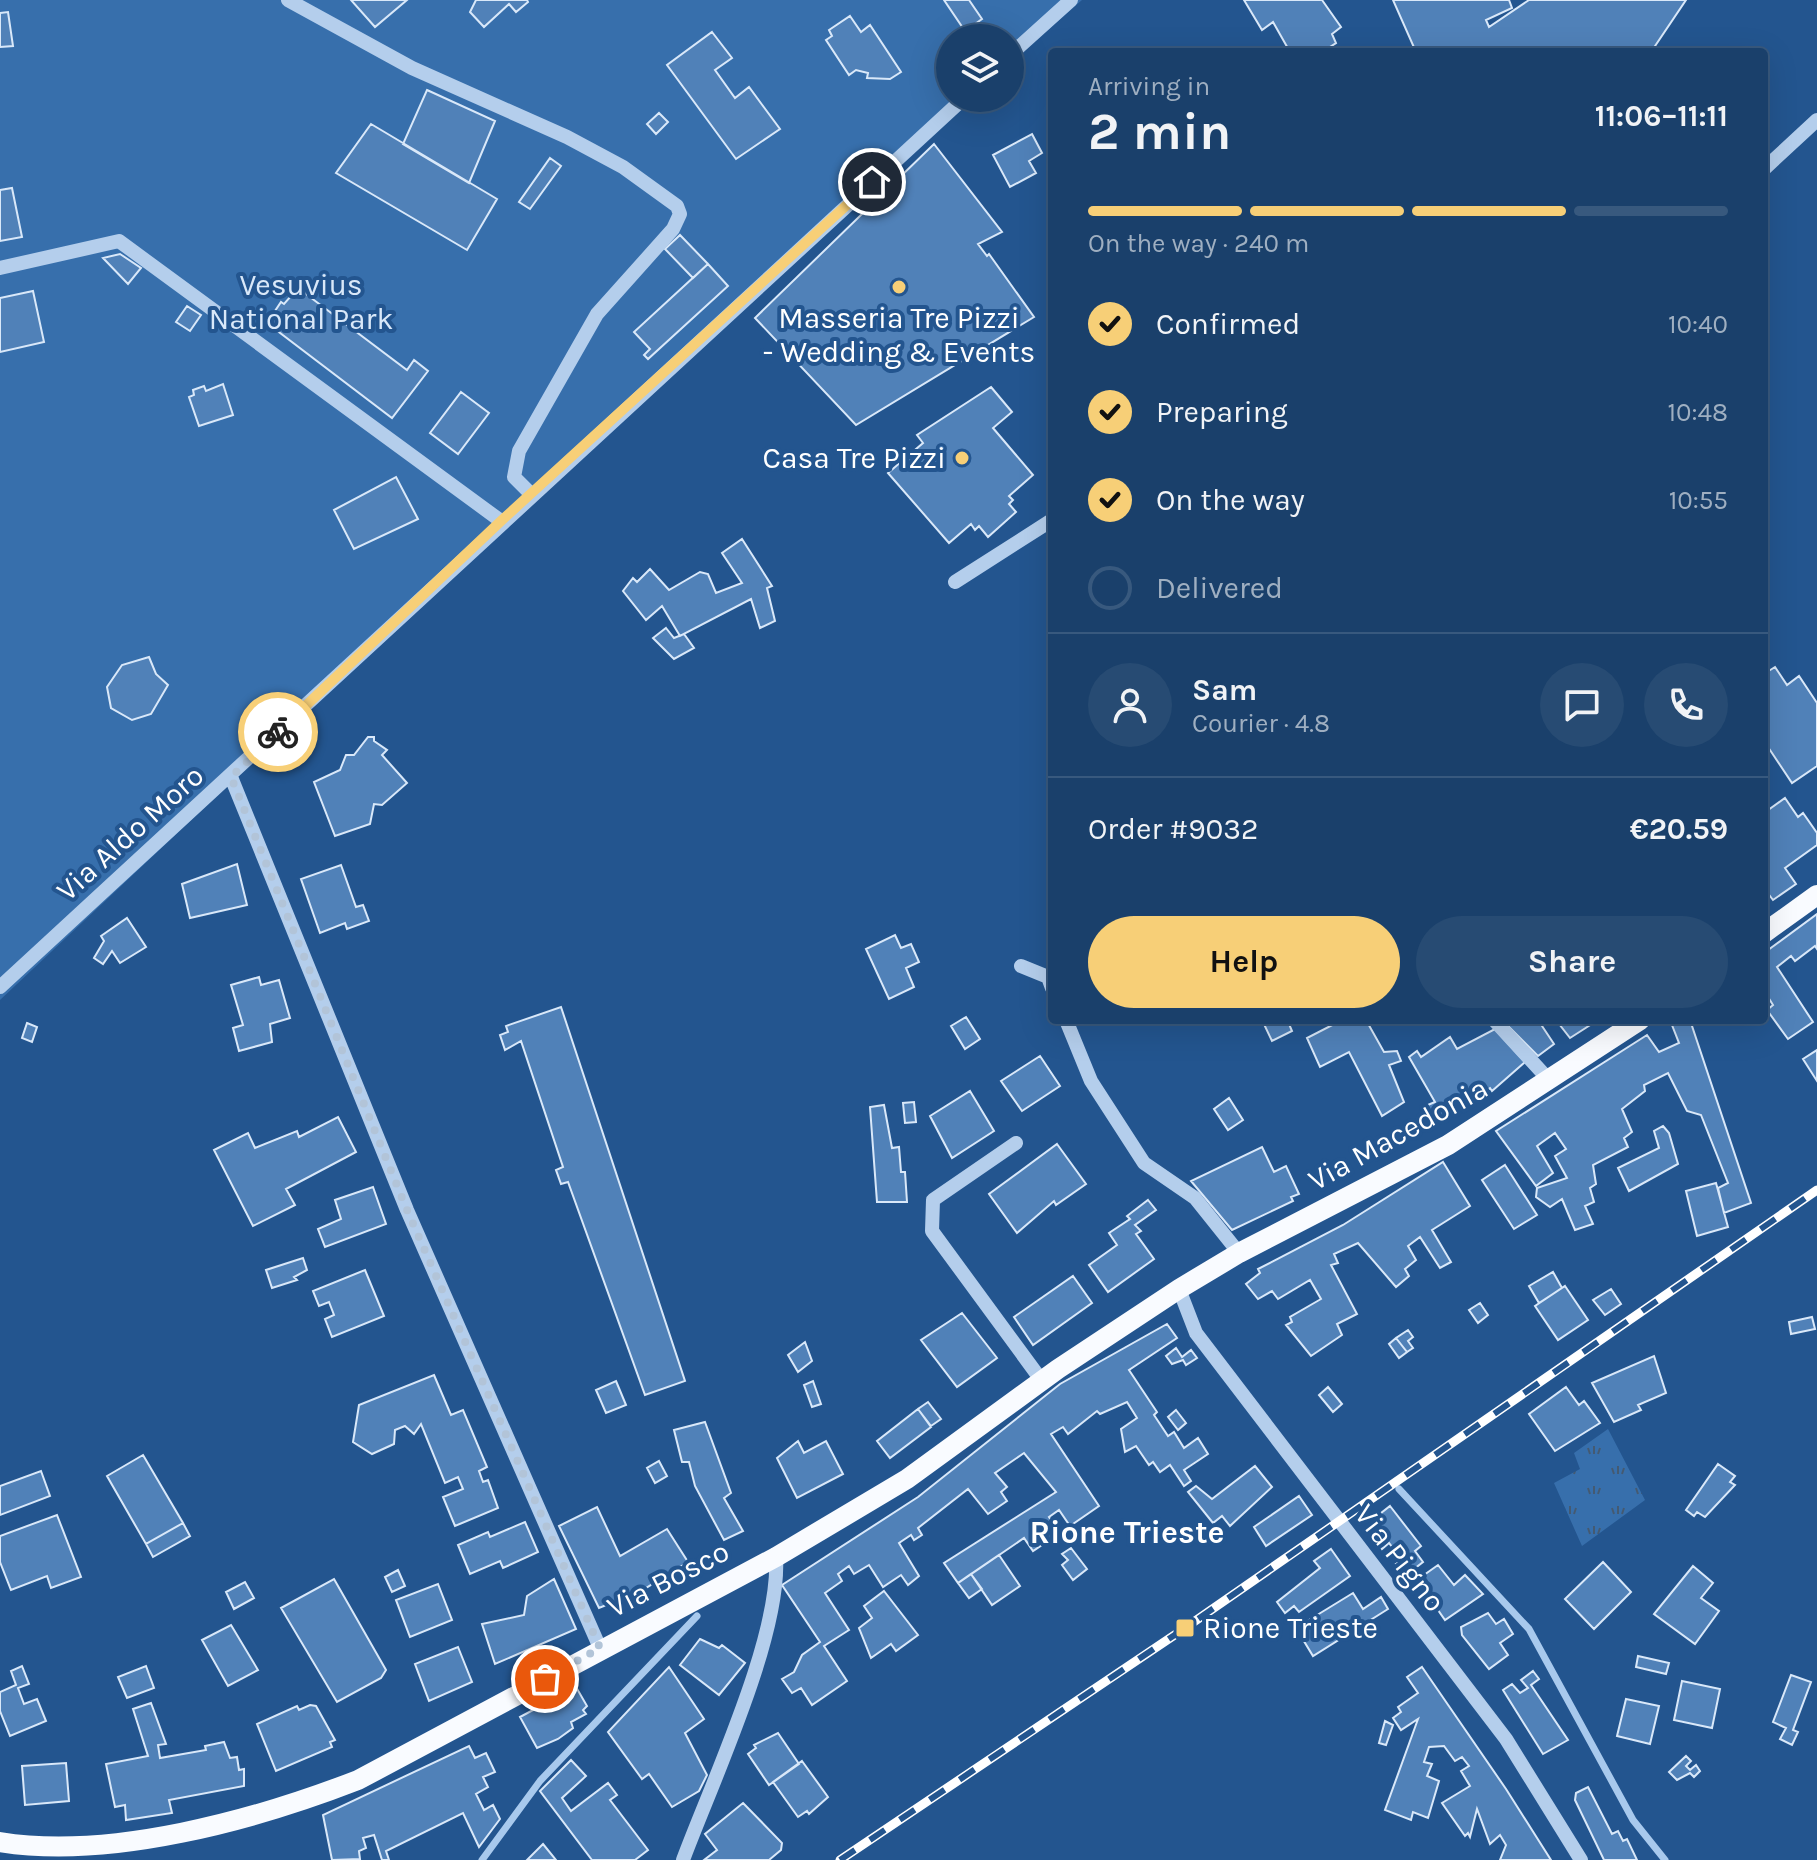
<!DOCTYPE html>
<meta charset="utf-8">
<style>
body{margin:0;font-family:Karla,sans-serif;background:#274b73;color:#f1f3f6;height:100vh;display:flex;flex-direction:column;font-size:30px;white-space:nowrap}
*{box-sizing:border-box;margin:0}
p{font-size:26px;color:#9fafc1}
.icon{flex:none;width:44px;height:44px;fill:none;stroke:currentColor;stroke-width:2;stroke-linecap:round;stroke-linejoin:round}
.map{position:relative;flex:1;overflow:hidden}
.side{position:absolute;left:1048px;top:48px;width:720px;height:976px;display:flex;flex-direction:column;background:#1a406b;border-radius:8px;box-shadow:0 8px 32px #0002,0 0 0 2px #38597e}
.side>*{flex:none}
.controls{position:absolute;left:936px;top:24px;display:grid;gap:16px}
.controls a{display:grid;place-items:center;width:88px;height:88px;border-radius:50%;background:#1a406b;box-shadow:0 8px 32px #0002,0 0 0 2px #38597e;font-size:40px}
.pin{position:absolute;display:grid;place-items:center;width:68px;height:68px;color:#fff;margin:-34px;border:4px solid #fff;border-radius:50%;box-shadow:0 2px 8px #0007}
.courier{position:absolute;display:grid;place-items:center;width:80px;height:80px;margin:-40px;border:6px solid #f7cf77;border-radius:50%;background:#fff;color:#222;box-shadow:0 2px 10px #0007}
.headline em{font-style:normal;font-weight:700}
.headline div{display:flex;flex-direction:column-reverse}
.headline{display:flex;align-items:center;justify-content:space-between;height:136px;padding:0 40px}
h1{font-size:52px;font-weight:700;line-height:60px}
.bar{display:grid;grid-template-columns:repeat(4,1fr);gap:12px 8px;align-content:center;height:96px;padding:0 40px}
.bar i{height:10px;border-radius:6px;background:#38597e}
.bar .on{background:#f7cf77}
.bar p{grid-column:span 4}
.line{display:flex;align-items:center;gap:20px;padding:0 40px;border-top:2px solid #38597e}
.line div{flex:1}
.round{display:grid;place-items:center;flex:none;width:84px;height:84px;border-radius:42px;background:#274b73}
ol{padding:0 40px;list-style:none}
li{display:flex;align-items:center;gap:24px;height:88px}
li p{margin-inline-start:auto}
li .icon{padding:8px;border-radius:50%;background:#f7cf77;color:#111;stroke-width:4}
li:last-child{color:#9fafc1}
li i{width:44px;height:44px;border:4px solid #38597e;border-radius:50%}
.cta{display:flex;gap:16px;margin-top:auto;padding:16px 40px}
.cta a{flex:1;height:92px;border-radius:48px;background:#f7cf77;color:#111;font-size:32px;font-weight:700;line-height:92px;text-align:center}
.cta a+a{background:#274b73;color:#f1f3f6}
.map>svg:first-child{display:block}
.grass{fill:url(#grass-tufts)}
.green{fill:#376fac}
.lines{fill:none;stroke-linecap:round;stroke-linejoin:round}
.stream{stroke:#a8c9ed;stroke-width:7}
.building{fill:#5081b8;stroke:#d9e8f9;stroke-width:2}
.minor{stroke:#b4ceec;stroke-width:14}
.major{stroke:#f9fbff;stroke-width:20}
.rail-casing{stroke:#fff;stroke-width:9}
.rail{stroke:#23558f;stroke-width:6;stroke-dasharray:18;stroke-linecap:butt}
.done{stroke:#b2c4d8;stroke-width:8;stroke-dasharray:0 14.4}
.route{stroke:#f7cf77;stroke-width:10}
.poi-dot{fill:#f7cf77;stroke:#23558f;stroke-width:3}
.labels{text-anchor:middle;stroke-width:8;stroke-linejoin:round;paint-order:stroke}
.park-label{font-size:30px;fill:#d9e8f9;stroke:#23558f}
.poi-label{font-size:30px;fill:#fff;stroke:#23558f}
.street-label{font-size:30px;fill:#fff;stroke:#23558f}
.neighbourhood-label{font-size:32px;font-weight:bold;fill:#fff;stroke:#23558f}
</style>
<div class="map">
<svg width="1817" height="1860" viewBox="0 0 1817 1860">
<defs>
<pattern id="grass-tufts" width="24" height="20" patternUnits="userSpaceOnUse" patternTransform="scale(2)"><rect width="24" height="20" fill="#376fac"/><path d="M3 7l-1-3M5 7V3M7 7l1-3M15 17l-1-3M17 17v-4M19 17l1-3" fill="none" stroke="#445a72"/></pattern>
</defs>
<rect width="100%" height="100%" fill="#23558f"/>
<!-- grass -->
<path class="grass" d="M1608,1429L1645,1500L1582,1546L1554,1483L1580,1469L1574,1453Z"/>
<!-- green -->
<path class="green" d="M0,0H1082L1010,63V38H950V98H971L495,534L0,1000Z"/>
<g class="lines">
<!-- stream -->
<path class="stream" d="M1399,1489L1529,1629L1633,1820L1665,1860
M482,1860L540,1781L697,1616"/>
</g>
<!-- building -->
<path class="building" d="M351,0H407L375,27Z
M476,0H527L528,2L516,12L509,4L484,27L470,12Z
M944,0H969L982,19L965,31Z
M1244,0H1322L1341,27L1332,34L1336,43L1322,52H1290L1273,22L1262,30Z
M1393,0H1509L1512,8L1486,20L1489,27L1529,0H1686L1651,52H1416Z
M8,12L13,46L0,47V13Z
M850,16L861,32L870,25L901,72L890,79L867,78L868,73L856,70L849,75L826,40L832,36L829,30Z
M712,32L732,58L715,70L735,98L749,87L780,129L736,159L667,65Z
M427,90L495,121L469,183L403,144Z
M659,113L668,122L656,134L647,124Z
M371,124L497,199L467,250L336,173Z
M1032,134L1042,153L1029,161L1036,173L1010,187L993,155Z
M934,144L1002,232L978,244L987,256L989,254L1034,317L856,425L755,318Z
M550,158L561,166L530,209L519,202Z
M12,188L22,237L0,241V190Z
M680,235L708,264L693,278L665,249Z
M120,254L141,268L128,284L103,258Z
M708,264L728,286L648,359L644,355L650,349L634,332Z
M298,288L407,370L414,360L428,371L392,418L267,323L281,302L284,304Z
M33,291L44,342L0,352V298Z
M187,306L201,315L190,331L176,322Z
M223,384L233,415L199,426L189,397L194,395L193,390L204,386L206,391Z
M991,387L1012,412L993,428L1033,475L1009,496L1013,500L1009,504L1016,512L988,537L979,526L975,530L971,524L949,543L888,473L923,443L917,435Z
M461,392L489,413L458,454L430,433Z
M396,477L418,519L354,549L334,510Z
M742,539L772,586L767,588L775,621L760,628L751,599L680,636L662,606L646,620L623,591L633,578L637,582L650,569L669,590L700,572L708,574L716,593L742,583L722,553Z
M666,628L674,638L684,634L694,648L674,659L653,638Z
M149,657L156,674L168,685L151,714L132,720L111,708L107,687L122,665Z
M1775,667L1787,685L1799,676L1817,703V766L1792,783L1764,741V674Z
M368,737H374V741L387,750L382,755L407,783L382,805L374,804L370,824L335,836L314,782L340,770L346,755H354Z
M1785,798L1798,817L1803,813L1817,833V845L1785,868L1796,884L1773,900L1764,888V813Z
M237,864L247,905L190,918L182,884Z
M341,865L356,907L363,905L369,921L347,929L345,923L320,933L301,879Z
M1817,914V949L1815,946L1795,961L1791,956L1777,967L1813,1022L1788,1039L1767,1010L1773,1005L1768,997L1764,1000V953Z
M127,918L146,947L120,963L112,951L103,964L94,958L104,941L101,936Z
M895,935L901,948L911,944L919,962L906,968L914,987L889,999L866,949Z
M259,977L261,985L279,980L290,1018L270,1024L272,1042L239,1051L233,1028L243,1025L231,985Z
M561,1007L685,1381L645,1395L568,1182L561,1184L556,1170L563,1167L521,1041L505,1050L500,1035L508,1032L506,1026Z
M966,1017L980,1039L965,1049L951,1026Z
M1262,1020H1297L1289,1024L1292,1031L1272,1041Z
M1342,1020H1366L1384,1052L1397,1051L1401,1061L1389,1065L1404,1102L1382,1116L1349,1052L1320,1067L1307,1038Z
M1502,1020H1538L1554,1044L1538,1056Z
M1556,1020H1598L1570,1038Z
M1670,1020H1690L1751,1203L1724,1213L1718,1188L1728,1183L1701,1115L1687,1111L1668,1073L1644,1085L1645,1091L1622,1109L1632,1132L1624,1138L1628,1147L1593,1165L1596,1184L1590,1188L1594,1202L1585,1206L1593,1224L1575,1230L1562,1199L1550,1207L1536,1197L1537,1188L1567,1178L1555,1156L1566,1149L1555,1133L1537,1146L1553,1173L1536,1186L1496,1131L1647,1035L1659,1052L1679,1043Z
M27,1023L37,1027L32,1042L22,1038Z
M1495,1029L1525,1062L1492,1091L1490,1088L1434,1124L1423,1107L1435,1102L1409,1057L1417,1051L1421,1057L1450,1037L1457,1049Z
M1817,1050V1081L1803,1059Z
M1040,1056L1060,1086L1022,1111L1001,1081Z
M970,1091L994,1131L952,1158L930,1116Z
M1229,1098L1243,1120L1228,1130L1214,1109Z
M914,1102L916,1122L905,1123L903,1103Z
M884,1105L892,1148L899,1147L901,1172H905L907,1202H877L870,1107Z
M338,1117L356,1152L286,1189L295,1205L253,1226L214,1150L248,1133L255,1148L297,1131L299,1137Z
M1663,1126L1669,1133L1678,1164L1629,1191L1618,1168L1659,1148L1654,1131Z
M1057,1144L1086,1184L1056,1205L1054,1201L1017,1233L989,1194Z
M1262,1147L1274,1172L1286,1166L1299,1194L1291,1197L1293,1201L1232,1230L1191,1181Z
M1443,1162L1470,1206L1432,1230L1451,1262L1440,1268L1420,1237L1408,1246L1416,1260L1405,1269L1409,1276L1396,1287L1358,1243L1334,1254L1338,1263L1331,1265L1357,1314L1337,1324L1342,1335L1311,1356L1286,1325L1292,1322L1290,1317L1321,1299L1310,1280L1278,1299L1272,1291L1258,1299L1246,1284L1260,1273L1258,1269L1343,1225Z
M1505,1165L1537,1215L1514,1229L1482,1180Z
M1716,1183L1728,1227L1697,1236L1686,1191Z
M373,1187L386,1224L325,1247L318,1229L341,1219L335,1200Z
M1148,1200L1156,1210L1135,1225L1141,1231L1136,1234L1154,1259L1108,1292L1089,1265L1117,1245L1109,1233L1130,1219L1127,1216Z
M303,1258L307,1270L294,1277L297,1280L272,1288L266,1270Z
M365,1270L384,1316L332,1337L325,1319L334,1315L329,1302L319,1306L313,1291Z
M1553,1272L1562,1288L1539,1303L1529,1286Z
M1073,1276L1092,1303L1033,1345L1014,1317Z
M1565,1286L1588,1320L1558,1340L1535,1306Z
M1611,1289L1621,1304L1605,1315L1593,1300Z
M1480,1303L1488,1315L1478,1323L1469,1310Z
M962,1313L997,1358L957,1387L921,1340Z
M1812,1317L1815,1329L1791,1334L1789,1322Z
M1167,1324L1177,1338L1129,1370L1157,1412L1154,1415L1168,1436L1174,1432L1184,1448L1198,1438L1208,1454L1184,1470L1191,1481L1184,1486L1170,1465L1160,1472L1153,1462L1149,1465L1136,1446L1125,1452L1121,1429L1137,1418L1127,1402L1100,1414L1097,1411L1068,1434L1063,1427L1051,1434L1099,1506L1070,1526L1059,1510L1049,1517L1060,1533L1033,1551L1024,1538L958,1583L944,1563L1056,1492L1024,1453L995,1473L1007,1487L1001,1492L1007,1501L988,1514L968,1489L918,1528L922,1535L914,1540L911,1535L899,1543L919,1576L908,1585L901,1575L883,1587L869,1565L854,1574L849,1566L838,1574L842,1581L825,1593L849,1630L824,1646L847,1681L812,1705L801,1688L792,1693L782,1679L794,1672L802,1655L820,1642L782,1585L918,1497L1060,1384Z
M1408,1330L1413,1337L1408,1341L1413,1348L1407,1352L1396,1338Z
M1396,1338L1407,1352L1399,1358L1389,1344Z
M805,1342L812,1361L798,1372L788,1355Z
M1176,1348L1182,1357L1191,1350L1197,1358L1186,1365L1183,1360L1172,1364L1166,1356Z
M1654,1356L1666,1393L1638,1405L1641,1410L1614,1422L1592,1383Z
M434,1375L451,1415L463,1410L487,1467L479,1471L483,1482L488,1480L498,1508L455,1526L443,1497L463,1489L458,1477L445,1483L421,1424L414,1434L405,1426L395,1430L394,1444L372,1454L353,1442L359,1405Z
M616,1381L626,1405L606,1413L596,1390Z
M813,1381L821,1404L812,1407L804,1385Z
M1328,1387L1342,1404L1333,1412L1319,1395Z
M1566,1387L1579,1405L1584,1401L1600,1423L1555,1451L1529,1414Z
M928,1402L941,1419L931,1426L918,1409Z
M918,1409L931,1427L890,1458L877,1441Z
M1176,1410L1186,1423L1178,1430L1168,1417Z
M705,1422L731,1493L724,1498L743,1531L724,1540L695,1486L689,1462H682L674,1430Z
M798,1441L804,1453L826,1441L843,1474L797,1498L777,1458Z
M143,1455L183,1523L146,1544L107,1476Z
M659,1461L667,1476L655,1483L647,1468Z
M1718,1464L1735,1476L1730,1482L1735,1485L1705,1517L1697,1512L1694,1516L1686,1510Z
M1255,1466L1272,1487L1230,1526L1222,1516L1213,1523L1188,1492L1196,1486L1212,1499Z
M41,1471L50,1496L0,1515V1486Z
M1299,1496L1312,1515L1266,1546L1254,1527Z
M1390,1506L1421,1546L1415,1551L1423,1562L1405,1576L1396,1564L1402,1560L1389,1543L1382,1549L1375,1539L1381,1534L1371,1521Z
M597,1507L620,1556L667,1529L688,1562L641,1591L599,1608L559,1526Z
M57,1515L81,1577L51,1588L47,1576L11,1590L0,1562V1536Z
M525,1522L538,1552L503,1568L500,1561L470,1574L458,1545L488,1532L490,1537Z
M183,1523L190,1536L153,1557L146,1544Z
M1071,1548L1087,1569L1073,1580L1062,1565L1068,1560L1062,1554Z
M1331,1549L1350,1576L1299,1612L1294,1606L1285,1613L1277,1602L1320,1568L1314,1561Z
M999,1555L1020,1586L992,1605L971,1574Z
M1603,1562L1631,1592L1594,1629L1565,1599Z
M1438,1565L1454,1585L1465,1575L1483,1594L1445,1620L1417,1580Z
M1693,1566L1713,1583L1701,1598L1719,1611L1695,1644L1654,1614Z
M398,1570L405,1586L392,1592L385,1577Z
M971,1574L982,1589L969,1598L958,1583Z
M334,1579L386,1670L381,1678L337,1702L281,1608Z
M554,1579L576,1629L495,1664L482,1624L524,1615L527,1596Z
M245,1582L254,1598L234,1609L226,1592Z
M438,1584L452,1620L410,1637L396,1600Z
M884,1591L918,1635L896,1651L891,1644L871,1658L859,1628L872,1618L864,1606Z
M1353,1593L1363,1609L1381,1597L1388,1609L1313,1656L1296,1628Z
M1488,1613L1496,1624L1504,1619L1513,1634L1500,1643L1508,1655L1489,1669L1462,1635L1461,1627Z
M231,1625L258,1670L228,1686L202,1640Z
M700,1639L719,1648L722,1645L745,1663L719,1695L680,1665Z
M458,1647L472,1682L429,1701L415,1664Z
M1638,1656L1669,1663L1666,1674L1636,1667Z
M22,1666L29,1684L18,1688L24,1704L37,1699L46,1721L10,1736L0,1711V1692L16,1685L11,1671Z
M146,1666L154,1688L127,1698L118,1677Z
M669,1667L704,1719L685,1733L707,1775L699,1791L672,1807L649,1774L642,1779L608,1732Z
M1422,1667L1506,1789L1551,1860H1500L1506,1845L1500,1835L1490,1844L1477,1809L1470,1837L1468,1833L1465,1836L1442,1803L1470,1786L1461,1771L1469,1766L1462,1757L1455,1761L1444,1746L1429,1747L1424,1762L1432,1764L1427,1776L1439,1781L1428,1818L1413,1812L1411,1820L1385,1810L1418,1719L1401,1730L1393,1718L1401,1712L1398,1707L1418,1693L1407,1677Z
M1533,1671L1539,1679L1531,1685L1568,1740L1543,1754L1503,1690L1512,1684L1520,1693L1528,1688L1521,1680Z
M1791,1675L1811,1682L1793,1730L1798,1732L1792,1745L1780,1739L1786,1728L1773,1722Z
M1682,1681L1720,1689L1712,1728L1674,1720Z
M576,1687L587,1706L583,1710L586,1714L571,1722L573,1728L558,1739L537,1748L520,1717Z
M1626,1699L1659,1706L1650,1744L1617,1736Z
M151,1703L166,1744L158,1745L160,1758L206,1750L205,1746L224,1742L230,1758L237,1757L239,1770L244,1769V1786L169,1800L172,1813L126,1820L125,1805L115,1807L106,1764L148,1756L133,1709Z
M310,1705L316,1706L335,1740L330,1742L332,1747L276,1771L257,1724L297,1706L299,1710Z
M1385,1721L1393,1725L1386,1745L1379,1743Z
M778,1733L799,1764L769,1785L748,1754L756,1748L754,1745Z
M469,1746L475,1758L486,1753L495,1772L483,1777L488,1787L476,1794L484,1810L493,1805L500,1819L479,1847L463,1813L386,1851L389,1860H382L374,1835L363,1838L366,1848L359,1851L360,1859L332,1860L323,1815Z
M1686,1756L1691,1761L1686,1766L1690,1770L1696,1765L1700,1771L1694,1777L1690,1773L1677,1780L1669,1772Z
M571,1760L586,1776L562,1798L571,1811L608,1783L617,1795L610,1800L648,1850L635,1860H592L540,1791Z
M802,1761L828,1797L809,1814L807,1811L798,1817L773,1782Z
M66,1763L69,1801L25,1805L22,1766Z
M1588,1787L1612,1834L1618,1831L1623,1841L1627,1839L1637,1860H1604L1575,1800L1576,1793Z
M743,1803L782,1843L781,1850L769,1860H704L717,1850L705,1834Z
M543,1844L556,1860H527Z"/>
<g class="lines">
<!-- minor -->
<path class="minor" d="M288,0L412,68L567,137L623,167L677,206L680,214L673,229L597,314L519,451L514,477L531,494
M1010,55L1071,0
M1764,169L1817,120
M0,268L119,241L501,521
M955,582L1052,520
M231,777L407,1210L600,1648
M1021,966L1048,977L1052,988
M0,987L964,98
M1066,1020L1091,1081L1144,1163L1195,1198L1239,1253
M1494,1020L1550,1081
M1016,1143L933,1200L932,1231L1042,1381
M1179,1289L1196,1333L1506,1739L1581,1860
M683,1860C712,1782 781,1636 776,1557"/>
<!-- major -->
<path class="major" d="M1764,933L1817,895
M0,1842C110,1860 255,1820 358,1780L776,1557L907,1479L1058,1369L1179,1289L1239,1253L1448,1145L1640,1020"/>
<!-- rail casing -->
<g class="rail-casing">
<path id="rail" d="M840,1860L1185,1628L1817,1190"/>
</g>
<!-- rail -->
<use href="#rail" class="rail"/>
</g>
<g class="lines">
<!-- done -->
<path class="done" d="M278,732L231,777L407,1210L600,1648L545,1679"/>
<!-- route -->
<path class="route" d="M278,732L501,521L872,182"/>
</g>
<!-- markers -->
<g class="poi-dot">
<circle cx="899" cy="287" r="8"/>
<circle cx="962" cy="458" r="8"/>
<rect x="1175" y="1618" width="20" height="20" rx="4"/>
</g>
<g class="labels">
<!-- park labels -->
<g class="park-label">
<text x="301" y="295">Vesuvius<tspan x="301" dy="34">National Park</tspan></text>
</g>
<!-- poi labels -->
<g class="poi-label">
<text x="899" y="328">Masseria Tre Pizzi<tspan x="899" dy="34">- Wedding &amp; Events</tspan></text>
<text x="946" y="468" text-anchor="end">Casa Tre Pizzi</text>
<text x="1203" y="1638" text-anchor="start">Rione Trieste</text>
</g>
<!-- street labels -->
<g class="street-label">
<text transform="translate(130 833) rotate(-42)" y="10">Via Aldo Moro</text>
<text transform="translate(1398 1134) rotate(-29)" y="10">Via Macedonia</text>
<text transform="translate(1400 1558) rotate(52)" y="10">Via Pigno</text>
<text transform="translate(668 1579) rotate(-27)" y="10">Via Bosco</text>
</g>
<!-- neighbourhood labels -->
<g class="neighbourhood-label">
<text x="1127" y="1543">Rione Trieste</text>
</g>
</g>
</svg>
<div class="controls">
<a><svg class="icon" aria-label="layers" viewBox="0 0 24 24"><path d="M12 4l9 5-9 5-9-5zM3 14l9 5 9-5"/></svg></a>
</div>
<div class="pin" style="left:545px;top:1679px;background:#ea580c"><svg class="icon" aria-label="bag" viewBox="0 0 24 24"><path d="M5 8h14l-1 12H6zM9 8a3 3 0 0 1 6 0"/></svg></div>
<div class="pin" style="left:872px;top:182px;background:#1f2937"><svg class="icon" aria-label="home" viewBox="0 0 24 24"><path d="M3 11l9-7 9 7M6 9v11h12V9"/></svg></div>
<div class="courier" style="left:278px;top:732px"><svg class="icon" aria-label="bike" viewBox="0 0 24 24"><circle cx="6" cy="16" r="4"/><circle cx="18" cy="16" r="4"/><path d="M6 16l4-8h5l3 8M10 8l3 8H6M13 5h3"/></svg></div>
<section class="side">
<div class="headline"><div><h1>2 min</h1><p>Arriving in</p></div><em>11:06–11:11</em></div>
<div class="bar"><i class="on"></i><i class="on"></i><i class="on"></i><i></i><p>On the way · 240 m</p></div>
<ol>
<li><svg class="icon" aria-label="check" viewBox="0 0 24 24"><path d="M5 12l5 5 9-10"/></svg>Confirmed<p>10:40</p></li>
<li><svg class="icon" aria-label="check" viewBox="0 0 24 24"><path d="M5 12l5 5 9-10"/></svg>Preparing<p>10:48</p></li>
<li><svg class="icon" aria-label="check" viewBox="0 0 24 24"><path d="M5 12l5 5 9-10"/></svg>On the way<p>10:55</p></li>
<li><i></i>Delivered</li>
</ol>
<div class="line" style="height:144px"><a class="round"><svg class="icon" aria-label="person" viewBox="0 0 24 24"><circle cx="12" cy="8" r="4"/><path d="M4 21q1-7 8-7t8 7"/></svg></a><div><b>Sam</b><p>Courier · 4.8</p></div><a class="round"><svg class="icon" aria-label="chat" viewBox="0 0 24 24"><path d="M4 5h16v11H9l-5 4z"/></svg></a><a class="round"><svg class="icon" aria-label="phone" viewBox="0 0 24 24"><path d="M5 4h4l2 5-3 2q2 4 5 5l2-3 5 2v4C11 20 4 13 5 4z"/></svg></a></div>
<div class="line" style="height:104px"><div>Order #9032</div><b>€20.59</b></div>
<div class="cta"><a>Help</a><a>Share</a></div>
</section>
</div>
